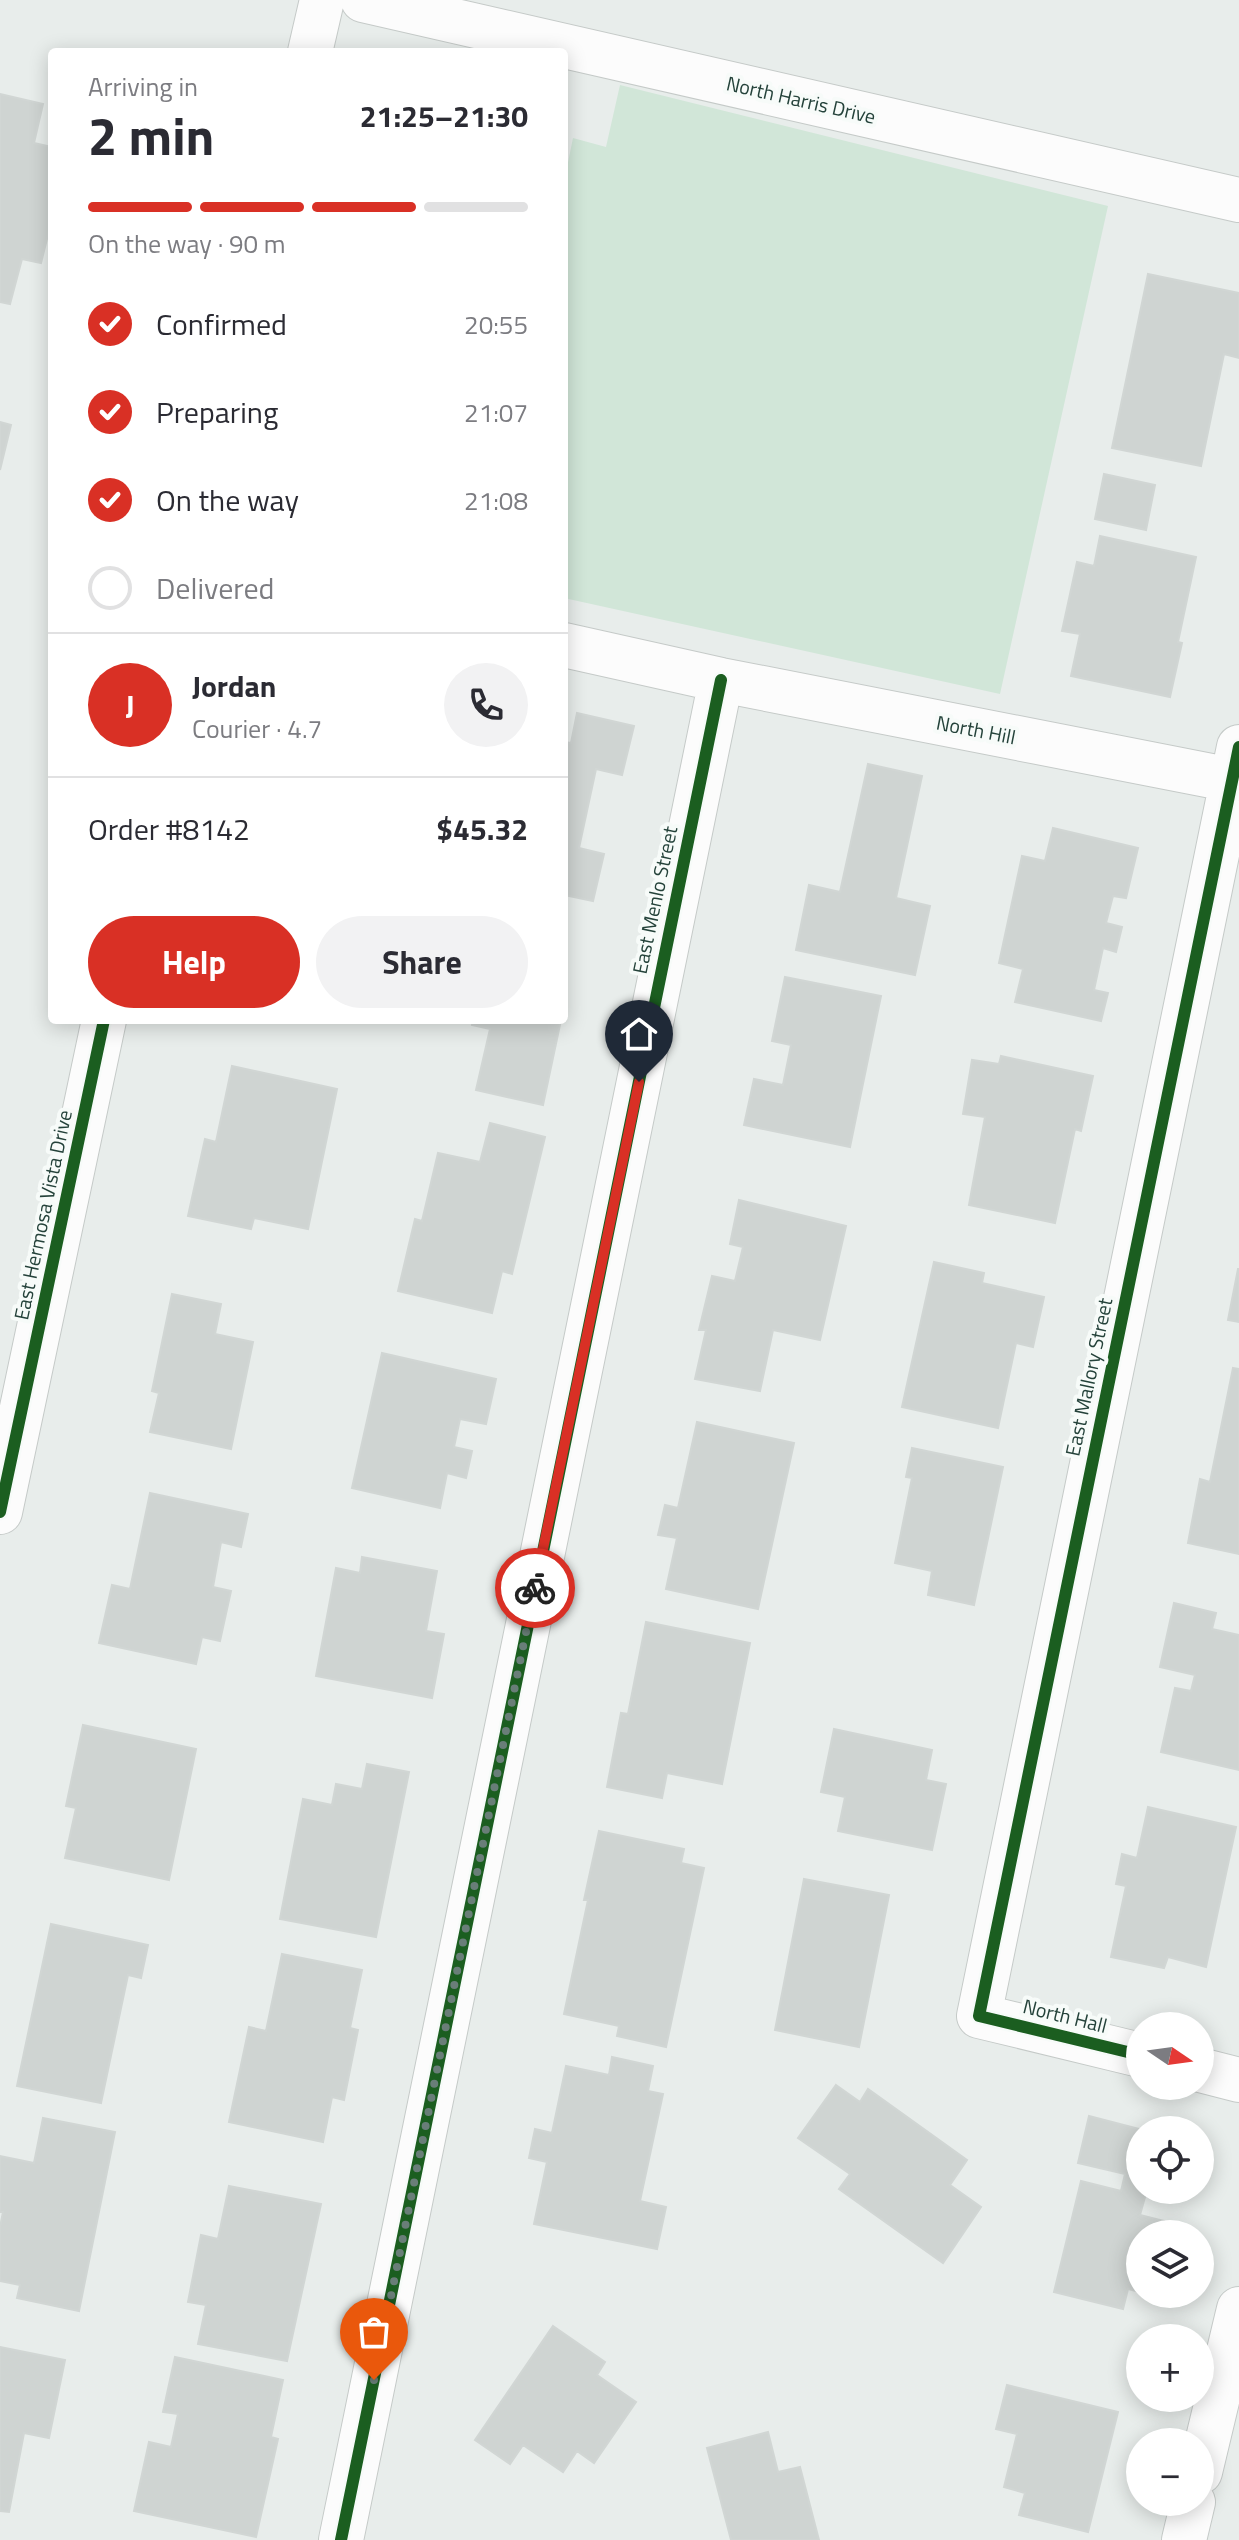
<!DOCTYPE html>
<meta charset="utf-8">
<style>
body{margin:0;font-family:"Titillium Web",sans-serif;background:#f2f2f3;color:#2b2b33;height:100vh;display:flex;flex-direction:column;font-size:30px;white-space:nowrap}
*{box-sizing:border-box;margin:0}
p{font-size:26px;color:#7c7c81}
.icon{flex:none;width:44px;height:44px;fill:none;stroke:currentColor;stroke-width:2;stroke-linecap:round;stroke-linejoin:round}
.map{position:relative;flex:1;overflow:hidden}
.panel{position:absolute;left:48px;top:48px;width:520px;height:976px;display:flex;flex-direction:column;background:#fff;border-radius:8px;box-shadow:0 4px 20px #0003}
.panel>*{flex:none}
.needle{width:52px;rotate:103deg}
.tools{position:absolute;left:1126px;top:2012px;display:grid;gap:16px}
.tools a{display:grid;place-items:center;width:88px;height:88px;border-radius:50%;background:#fff;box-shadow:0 4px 20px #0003;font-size:40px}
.pin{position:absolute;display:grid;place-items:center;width:68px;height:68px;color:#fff;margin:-82px -34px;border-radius:50% 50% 50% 0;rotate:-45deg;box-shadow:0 0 8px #0007}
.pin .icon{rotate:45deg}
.courier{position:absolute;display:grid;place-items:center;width:80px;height:80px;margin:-40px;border:6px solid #d93025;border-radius:50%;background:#fff;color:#222;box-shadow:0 2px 10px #0007}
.headline em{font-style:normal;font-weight:700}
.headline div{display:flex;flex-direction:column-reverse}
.headline{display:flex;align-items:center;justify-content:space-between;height:136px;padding:0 40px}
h1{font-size:52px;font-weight:700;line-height:60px}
.bar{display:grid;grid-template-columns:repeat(4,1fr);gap:12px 8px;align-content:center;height:96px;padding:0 40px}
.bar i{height:10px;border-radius:6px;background:#e1e1e2}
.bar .active{background:#d93025}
.bar p{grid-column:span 4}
.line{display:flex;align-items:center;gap:20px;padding:0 40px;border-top:2px solid #e1e1e2}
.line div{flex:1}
.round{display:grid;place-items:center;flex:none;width:84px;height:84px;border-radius:42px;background:#f2f2f3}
ol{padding:0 40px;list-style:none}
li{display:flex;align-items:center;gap:24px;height:88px}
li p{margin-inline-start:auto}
li .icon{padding:8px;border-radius:50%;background:#d93025;color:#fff;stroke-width:4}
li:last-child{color:#7c7c81}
li i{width:44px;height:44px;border:4px solid #e1e1e2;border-radius:50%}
.button{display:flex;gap:16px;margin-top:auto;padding:16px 40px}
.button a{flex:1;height:92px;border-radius:48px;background:#d93025;color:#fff;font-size:32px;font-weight:700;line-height:92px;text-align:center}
.button a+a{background:#f2f2f3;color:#2b2b33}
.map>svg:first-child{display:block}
.green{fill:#d1e6d8}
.building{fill:#cfd4d2;stroke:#d1d6d4;stroke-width:2}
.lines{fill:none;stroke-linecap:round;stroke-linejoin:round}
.minor-casing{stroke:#c5cac8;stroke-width:46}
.minor{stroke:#fcfcfc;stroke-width:44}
.cycleway-casing{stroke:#f7fbf9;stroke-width:17}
.cycleway{stroke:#1b5e20;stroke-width:12}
.done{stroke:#697e78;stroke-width:8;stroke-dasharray:0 14.4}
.route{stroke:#d93025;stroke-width:10}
.labels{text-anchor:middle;stroke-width:8;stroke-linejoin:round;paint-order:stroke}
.street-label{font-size:20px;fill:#24423a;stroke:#f7fbf9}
</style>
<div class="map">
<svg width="1239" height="2540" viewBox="0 0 1239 2540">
<rect width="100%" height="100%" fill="#e8edeb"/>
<!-- green -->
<path class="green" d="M620,85L1108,206L1000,694L564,598V182L573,138L606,147Z"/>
<!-- building -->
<path class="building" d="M0,94L43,104L34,143L52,147V219L41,263L22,259L10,304L0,302Z
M1148,274L1239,293V358L1224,354L1201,466L1112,448Z
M0,422L11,425L0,470Z
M1104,474L1155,485L1146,530L1095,519Z
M1100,536L1196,557L1178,642L1182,643L1170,697L1071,676L1080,634L1062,631L1077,562L1094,566Z
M577,713L634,726L622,775L596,769L579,848L604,854L593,901L564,895V742L571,743Z
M868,764L922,776L896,898L930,906L915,975L796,950L809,885L840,892Z
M1053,828L1138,848L1126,898L1113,896L1106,923L1122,927L1116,952L1103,948L1094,990L1108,993L1101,1021L1015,1002L1023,969L999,963L1022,856L1045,861Z
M785,977L881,996L850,1147L744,1125L754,1079L783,1085L791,1045L772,1041Z
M473,1020H561L543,1105L476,1090L490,1029L472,1025Z
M1001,1056L1093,1076L1081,1131L1075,1129L1055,1223L969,1205L985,1117L963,1114L972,1060L999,1064Z
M232,1066L337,1089L308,1229L254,1218L251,1229L188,1216L205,1139L216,1142Z
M490,1123L545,1137L512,1274L502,1271L492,1313L398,1291L415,1219L422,1221L438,1153L480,1162Z
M739,1200L846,1226L820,1340L773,1330L760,1391L695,1379L706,1330H699L712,1276L735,1281L743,1247L730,1244Z
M934,1262L984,1273L982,1283L1044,1297L1033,1347L1016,1343L998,1428L902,1407Z
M1238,1269H1239V1322L1228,1320Z
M172,1294L221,1304L215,1334L253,1342L231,1449L150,1432L159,1393L152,1391Z
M382,1353L496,1379L486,1424L460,1419L454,1447L472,1451L466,1478L447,1473L440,1508L352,1488Z
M1233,1368L1239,1369V1554L1188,1543L1200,1479L1210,1482Z
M697,1422L794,1443L758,1609L666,1589L677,1538L658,1535L665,1505L678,1508Z
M912,1448L1003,1467L974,1605L928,1595L932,1571L895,1563L912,1478L906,1477Z
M150,1493L248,1514L241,1547L221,1542L213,1587L231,1591L220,1641L202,1637L196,1664L99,1643L112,1585L130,1589Z
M362,1557L437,1571L426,1631L444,1634L432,1698L316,1676L336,1568L360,1573Z
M1174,1603L1216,1613L1212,1629L1239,1635V1770L1161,1752L1175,1688L1191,1691L1195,1675L1160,1667Z
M646,1622L750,1643L722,1784L667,1773L662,1798L607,1787L621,1713L628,1714Z
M83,1725L196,1749L169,1880L65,1858L76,1808L66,1806Z
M834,1729L932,1750L926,1780L946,1784L932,1850L838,1831L845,1797L821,1792Z
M367,1764L409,1772L376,1937L280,1919L303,1799L332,1805L336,1784L362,1789Z
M1148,1807L1236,1827L1206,1967L1168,1957L1164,1968L1111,1957L1126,1886L1116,1884L1122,1854L1137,1858Z
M599,1831L684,1849L681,1863L704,1868L666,2047L617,2036L619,2026L564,2014L588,1900H584Z
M804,1879L889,1895L859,2047L775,2030Z
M51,1924L148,1945L141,1978L128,1975L101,2103L17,2086Z
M282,1954L362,1970L350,2028L358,2030L344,2100L332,2097L323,2142L229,2122L249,2027L266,2031Z
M612,2057L653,2066L648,2091L663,2094L640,2201L666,2207L657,2249L534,2224L547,2162L529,2158L535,2129L552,2133L566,2066L609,2075Z
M836,2085L860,2102L868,2089L967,2160L950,2185L981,2207L943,2263L839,2189L850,2174L798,2138Z
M1089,2116L1143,2130H1140V2190H1147L1140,2215L1164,2221L1161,2234H1140V2292L1128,2289L1123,2309L1054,2292L1081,2181L1121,2191L1125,2174L1078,2163Z
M43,2118L115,2132L79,2311L17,2298L20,2285L0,2281V2227L3,2212H0V2156L34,2163Z
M229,2186L321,2204L287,2361L198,2344L206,2305L188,2302L201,2235L218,2239Z
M553,2326L605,2362L597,2375L636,2402L594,2463L577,2451L563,2472L523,2445L510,2464L475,2440Z
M0,2347L65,2360L49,2438L24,2433L9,2512L0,2511Z
M175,2357L283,2380L271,2437L278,2439L256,2537L134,2511L149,2442L171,2447L178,2414L163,2412Z
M1007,2385L1118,2412L1088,2532L1019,2515L1025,2493L1004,2487L1017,2434L996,2429Z
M768,2432L778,2472L800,2467L819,2540H731L707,2448Z"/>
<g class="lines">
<!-- minor casing -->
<g class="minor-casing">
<path id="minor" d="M363,0L1239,200
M310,52L322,0
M564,645L721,680L1232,780
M0,1512L104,1020
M1140,2055L979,2016L1239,747
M1200,2070L1239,2080
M1200,2472L1239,2309
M341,2540L721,680
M1184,2540L1193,2502"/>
</g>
<!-- minor -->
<use href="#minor" class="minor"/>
<!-- cycleway casing -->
<g class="cycleway-casing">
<path id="cycleway" d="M0,1512L104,1020
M1140,2055L979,2016L1239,747
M341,2540L721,680"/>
</g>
<!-- cycleway -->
<use href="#cycleway" class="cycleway"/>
</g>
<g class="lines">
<!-- done -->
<path class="done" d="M374,2380L535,1588"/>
<!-- route -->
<path class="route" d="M535,1588L639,1082"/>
</g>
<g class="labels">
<!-- street labels -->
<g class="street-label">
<text transform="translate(801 100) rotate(13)" y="7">North Harris Drive</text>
<text transform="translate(976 730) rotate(11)" y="7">North Hill</text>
<text transform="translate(655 900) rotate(-78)" y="7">East Menlo Street</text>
<text transform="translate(43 1215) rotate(-78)" y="7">East Hermosa Vista Drive</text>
<text transform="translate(1089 1377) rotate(-78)" y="7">East Mallory Street</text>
<text transform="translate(1065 2016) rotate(14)" y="7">North Hall</text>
</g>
</g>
</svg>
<div class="tools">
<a><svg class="needle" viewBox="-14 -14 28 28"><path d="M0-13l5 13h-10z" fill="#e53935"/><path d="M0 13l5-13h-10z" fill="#7c7c81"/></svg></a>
<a><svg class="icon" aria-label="locate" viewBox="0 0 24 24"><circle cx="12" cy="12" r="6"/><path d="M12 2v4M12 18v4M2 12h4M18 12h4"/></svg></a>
<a><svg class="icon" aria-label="layers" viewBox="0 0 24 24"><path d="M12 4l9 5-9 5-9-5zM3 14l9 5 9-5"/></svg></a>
<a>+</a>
<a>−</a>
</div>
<div class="pin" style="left:374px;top:2380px;background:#ea580c"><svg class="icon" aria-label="bag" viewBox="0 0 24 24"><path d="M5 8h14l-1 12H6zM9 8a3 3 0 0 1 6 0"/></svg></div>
<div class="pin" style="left:639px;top:1082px;background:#1f2937"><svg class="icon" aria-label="home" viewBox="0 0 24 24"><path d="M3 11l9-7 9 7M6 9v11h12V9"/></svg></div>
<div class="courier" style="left:535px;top:1588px"><svg class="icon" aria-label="bike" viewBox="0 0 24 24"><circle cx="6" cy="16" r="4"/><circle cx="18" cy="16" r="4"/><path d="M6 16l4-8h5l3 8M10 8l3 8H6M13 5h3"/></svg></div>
<section class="panel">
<div class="headline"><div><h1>2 min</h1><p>Arriving in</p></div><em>21:25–21:30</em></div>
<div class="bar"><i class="active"></i><i class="active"></i><i class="active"></i><i></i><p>On the way · 90 m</p></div>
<ol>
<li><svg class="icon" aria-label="check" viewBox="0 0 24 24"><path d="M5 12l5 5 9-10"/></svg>Confirmed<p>20:55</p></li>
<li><svg class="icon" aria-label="check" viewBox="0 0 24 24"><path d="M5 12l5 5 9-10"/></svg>Preparing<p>21:07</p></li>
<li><svg class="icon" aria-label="check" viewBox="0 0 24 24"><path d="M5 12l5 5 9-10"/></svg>On the way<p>21:08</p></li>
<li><i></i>Delivered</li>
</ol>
<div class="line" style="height:144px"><b class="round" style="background:#d93025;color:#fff">J</b><div><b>Jordan</b><p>Courier · 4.7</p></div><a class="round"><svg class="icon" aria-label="phone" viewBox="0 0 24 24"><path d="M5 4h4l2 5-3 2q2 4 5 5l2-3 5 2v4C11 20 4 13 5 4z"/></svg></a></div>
<div class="line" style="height:104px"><div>Order #8142</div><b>$45.32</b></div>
<div class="button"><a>Help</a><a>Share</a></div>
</section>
</div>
